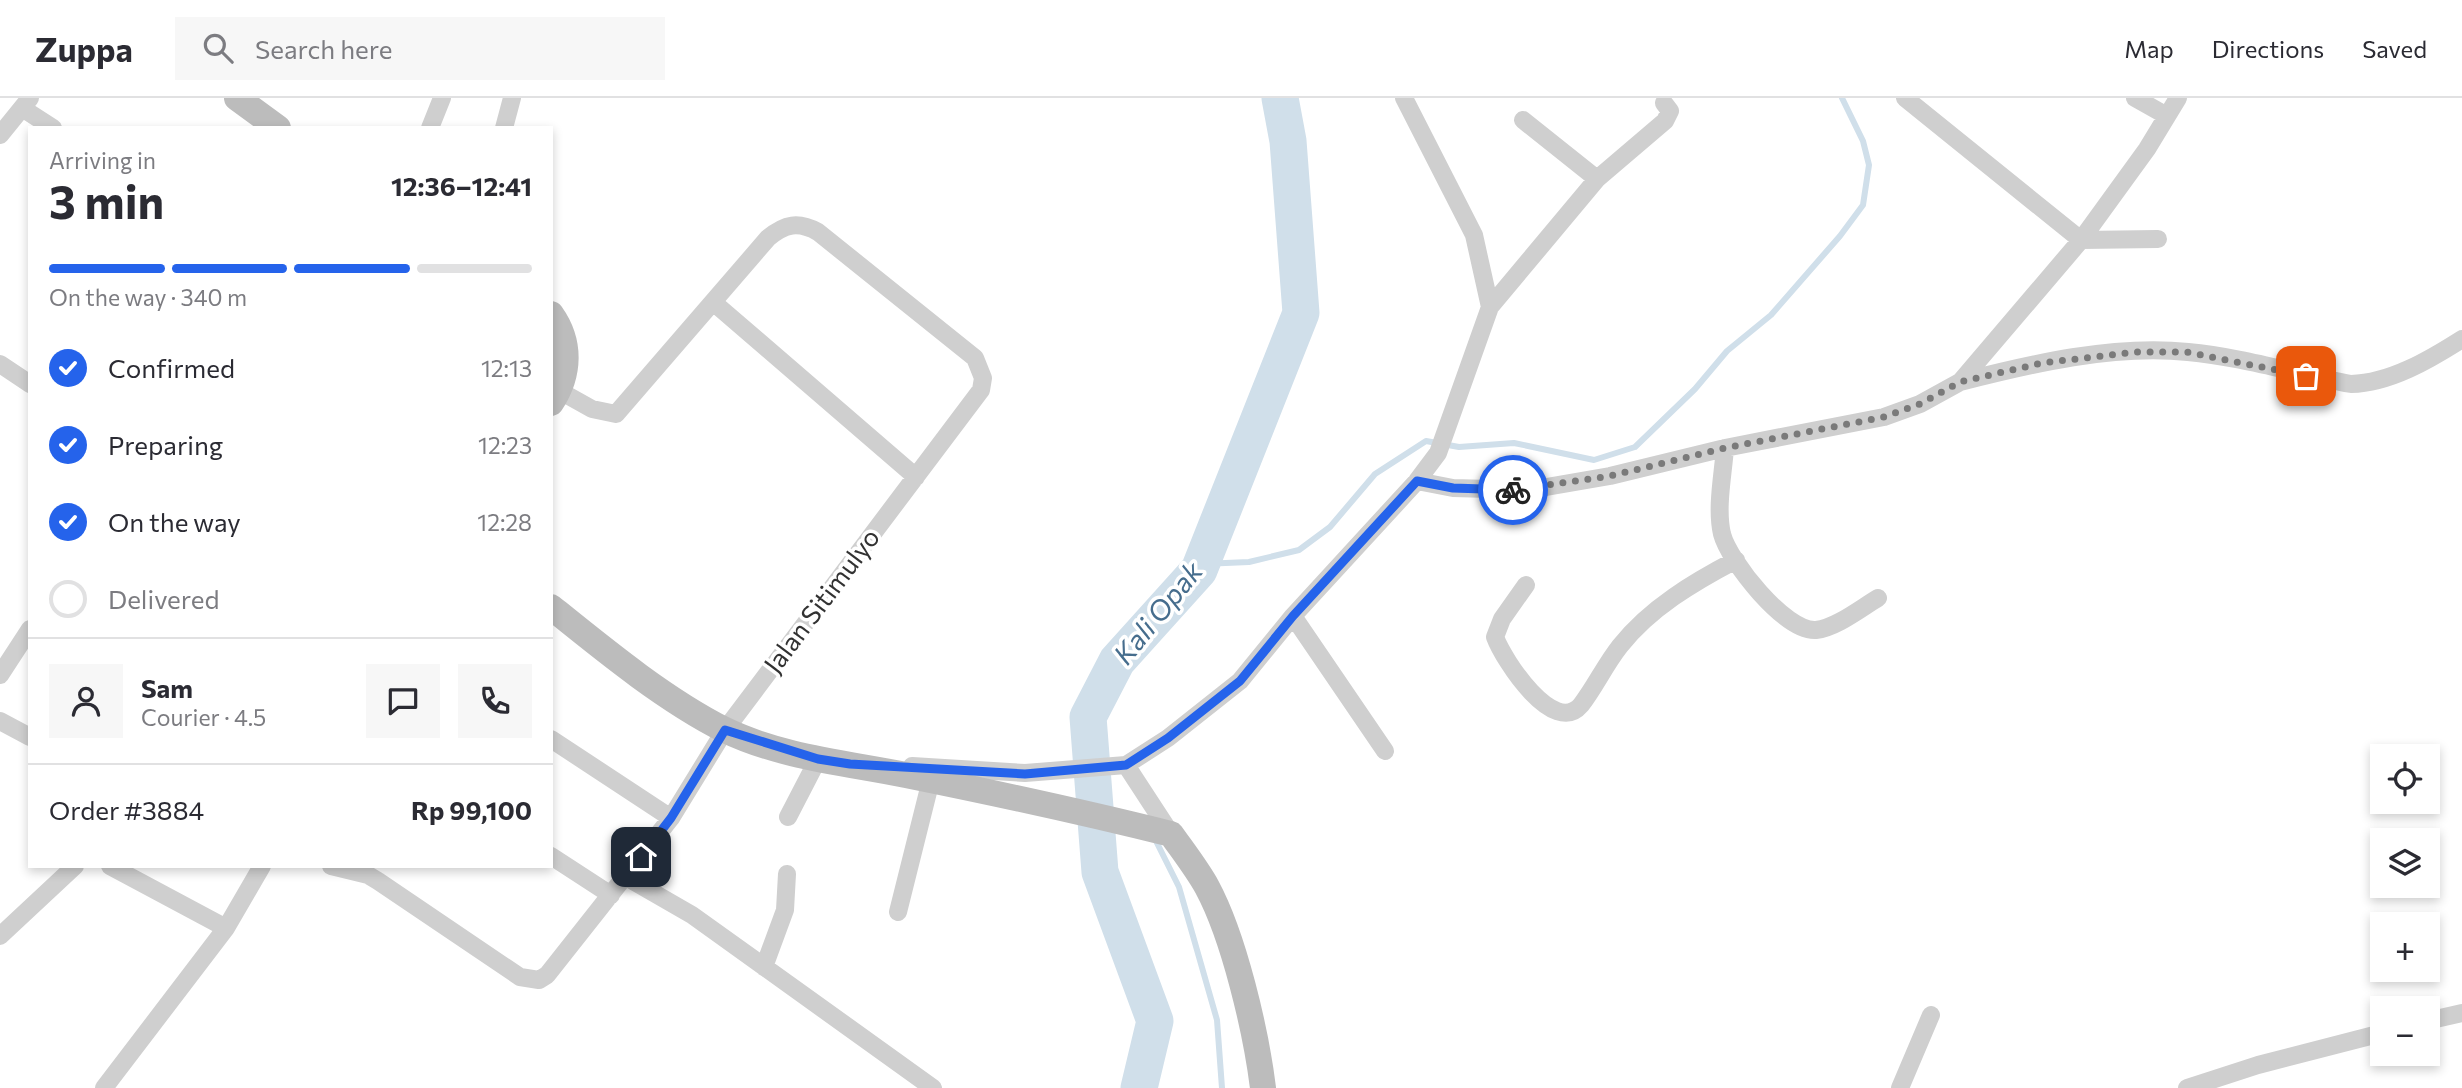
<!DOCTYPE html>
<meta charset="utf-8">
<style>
body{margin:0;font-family:Commissioner,sans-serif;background:#f7f7f7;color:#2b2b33;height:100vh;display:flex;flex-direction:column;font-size:26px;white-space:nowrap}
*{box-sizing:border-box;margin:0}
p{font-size:23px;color:#7c7c81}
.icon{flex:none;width:38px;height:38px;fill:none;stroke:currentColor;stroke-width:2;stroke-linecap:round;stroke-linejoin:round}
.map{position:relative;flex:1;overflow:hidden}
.details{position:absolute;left:28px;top:28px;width:525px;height:742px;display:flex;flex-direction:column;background:#fff;border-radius:0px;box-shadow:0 4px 10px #0003}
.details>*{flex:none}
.controls{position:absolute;left:2370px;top:646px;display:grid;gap:14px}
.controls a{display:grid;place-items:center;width:70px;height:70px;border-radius:0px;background:#fff;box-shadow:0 4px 10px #0003;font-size:35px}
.pin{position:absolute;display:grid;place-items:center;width:60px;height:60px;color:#fff;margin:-30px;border-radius:14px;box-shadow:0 4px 10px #0006}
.courier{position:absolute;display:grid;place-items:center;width:70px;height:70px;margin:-35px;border:5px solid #2563eb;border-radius:50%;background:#fff;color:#222;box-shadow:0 2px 9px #0007}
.headline em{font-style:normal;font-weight:700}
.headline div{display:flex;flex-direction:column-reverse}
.headline{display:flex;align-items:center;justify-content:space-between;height:119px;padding:0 21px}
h1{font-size:46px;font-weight:700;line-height:52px}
.bar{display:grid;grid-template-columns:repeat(4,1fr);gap:10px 7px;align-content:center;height:84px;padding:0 21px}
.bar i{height:9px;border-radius:5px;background:#e1e1e2}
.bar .on{background:#2563eb}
.bar p{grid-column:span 4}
.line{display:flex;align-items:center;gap:18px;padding:0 21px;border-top:2px solid #e1e1e2}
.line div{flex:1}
.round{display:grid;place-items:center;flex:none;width:74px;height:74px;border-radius:0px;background:#f7f7f7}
ol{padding:0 21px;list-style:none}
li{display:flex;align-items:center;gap:21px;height:77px}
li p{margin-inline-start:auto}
li .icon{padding:7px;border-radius:50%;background:#2563eb;color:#fff;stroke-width:4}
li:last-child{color:#7c7c81}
li i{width:38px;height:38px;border:4px solid #e1e1e2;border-radius:50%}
header{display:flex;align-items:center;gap:42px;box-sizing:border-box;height:98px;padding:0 35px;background:#fff;border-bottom:2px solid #e1e1e2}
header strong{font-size:33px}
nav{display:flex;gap:38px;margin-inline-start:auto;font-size:24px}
.search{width:490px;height:63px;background:#f7f7f7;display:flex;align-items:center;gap:18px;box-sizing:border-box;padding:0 24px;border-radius:0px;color:#7c7c81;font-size:26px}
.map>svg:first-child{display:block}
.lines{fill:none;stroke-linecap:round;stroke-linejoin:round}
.stream{stroke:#d0dfea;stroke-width:6}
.river{stroke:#d0dfea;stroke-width:37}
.minor{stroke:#cfcfcf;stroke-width:18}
.secondary{stroke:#bcbcbc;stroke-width:26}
.done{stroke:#7a7a7a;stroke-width:7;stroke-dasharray:0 12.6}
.route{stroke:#2563eb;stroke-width:9}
.labels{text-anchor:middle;stroke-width:7;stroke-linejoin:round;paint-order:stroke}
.street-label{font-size:26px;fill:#323232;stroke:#fff}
.water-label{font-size:28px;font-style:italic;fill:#466d8d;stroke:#fff}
</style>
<header>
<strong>Zuppa</strong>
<div class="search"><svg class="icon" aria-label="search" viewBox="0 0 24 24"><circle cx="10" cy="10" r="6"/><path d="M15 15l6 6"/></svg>Search here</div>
<nav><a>Map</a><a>Directions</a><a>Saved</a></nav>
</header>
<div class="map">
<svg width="2462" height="990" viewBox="0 0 2462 990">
<rect width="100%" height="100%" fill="#fff"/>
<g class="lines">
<!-- stream -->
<path class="stream" d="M1202,466L1249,464L1299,452L1330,429L1375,376L1426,343L1459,349L1514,345L1594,362L1635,349L1695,291L1727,253L1771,217L1840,138L1863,107L1869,67L1863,43L1842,0
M1155,741L1179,789L1217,922L1222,990"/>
<!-- river -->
<path class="river" d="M1139,990L1155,923L1100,774L1088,619L1117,563L1199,472L1301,215L1288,43L1280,0"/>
<!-- minor -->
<path class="minor" d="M2135,0L2167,18
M22,10L53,30
M1523,22L1597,81
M430,30L442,0
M504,30L512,0
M0,37L30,0
M2158,141L2081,142L2147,51L2178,0
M713,204L916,379
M1490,209L1597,81L1665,23L1670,13L1664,5
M0,266L30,286
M1960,284C2030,266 2115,246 2188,254C2242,259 2297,276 2351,286C2390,285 2429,262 2462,241
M1725,350C1723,377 1716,410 1722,436C1729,463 1785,534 1816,532C1836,530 1861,510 1878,500
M1417,383L1453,390L1529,392L1610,378L1725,350L1884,319L1920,306L1960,284L2081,142L1905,0
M1526,487L1502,521L1495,539C1504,563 1554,639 1581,607C1595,589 1605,567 1620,548C1650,510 1694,484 1736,462
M1293,518L1385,653
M0,577L30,531
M0,623L30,639
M551,641L671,720
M1126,667L1171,736
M912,668L1025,675L1126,667L1168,640L1240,583L1293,518L1417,383L1438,355L1490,209L1474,137L1404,0
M788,719L818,661
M551,758L611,797
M110,768L226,830L262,768
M331,768L368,777L378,783L520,879L539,882L547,877L671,720L725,632L981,292L983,280L975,260L818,134C798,123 785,126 768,140L616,316L592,311L558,292
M626,779L692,817L933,990
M898,814L931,682
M0,838L75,768
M764,869L785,812L787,776
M2427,923L2462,915
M104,990L226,830
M1900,990L1931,917
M2187,990L2258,967L2382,935"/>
<!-- secondary -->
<path class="secondary" d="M237,0L278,30
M551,216C571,244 570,276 551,305
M551,509C603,551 665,602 725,632C781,659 846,665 906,677C995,695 1083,714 1171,736C1183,753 1197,771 1207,789C1234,839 1256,933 1263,990"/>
</g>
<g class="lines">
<!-- done -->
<path class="done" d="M1513,392L1610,378L1725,350L1884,319L1920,306L1960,284L2042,265L2136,254H2187L2306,278"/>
<!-- route -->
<path class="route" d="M641,759L671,720L725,632L818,661L850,666L1025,676L1126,667L1168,640L1240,583L1293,518L1417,383L1453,390L1513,392"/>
</g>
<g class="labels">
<!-- street labels -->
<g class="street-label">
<text transform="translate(822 503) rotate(-53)" y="9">Jalan Sitimulyo</text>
</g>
<!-- water labels -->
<g class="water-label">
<text transform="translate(1158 515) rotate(-51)" y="10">Kali Opak</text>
</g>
</g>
</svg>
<div class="controls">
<a><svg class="icon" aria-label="locate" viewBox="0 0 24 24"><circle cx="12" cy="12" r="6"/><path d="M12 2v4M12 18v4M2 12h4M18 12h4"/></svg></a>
<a><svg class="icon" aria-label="layers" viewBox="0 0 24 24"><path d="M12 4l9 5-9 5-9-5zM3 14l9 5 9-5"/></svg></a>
<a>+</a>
<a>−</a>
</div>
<div class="pin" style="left:2306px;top:278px;background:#ea580c"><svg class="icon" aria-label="bag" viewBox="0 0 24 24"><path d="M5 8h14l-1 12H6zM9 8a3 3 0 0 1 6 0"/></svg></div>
<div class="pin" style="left:641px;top:759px;background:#1f2937"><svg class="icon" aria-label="home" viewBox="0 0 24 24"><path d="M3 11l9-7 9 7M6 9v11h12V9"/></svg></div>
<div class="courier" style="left:1513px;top:392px"><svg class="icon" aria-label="bike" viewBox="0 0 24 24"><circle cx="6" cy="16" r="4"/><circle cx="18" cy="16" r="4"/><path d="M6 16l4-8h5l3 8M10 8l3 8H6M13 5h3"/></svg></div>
<section class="details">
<div class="headline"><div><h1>3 min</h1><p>Arriving in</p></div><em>12:36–12:41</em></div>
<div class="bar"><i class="on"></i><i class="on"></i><i class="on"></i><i></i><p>On the way · 340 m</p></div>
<ol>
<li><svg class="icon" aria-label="check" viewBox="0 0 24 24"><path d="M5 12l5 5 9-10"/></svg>Confirmed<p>12:13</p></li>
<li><svg class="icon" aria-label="check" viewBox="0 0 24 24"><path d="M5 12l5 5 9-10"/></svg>Preparing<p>12:23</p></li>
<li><svg class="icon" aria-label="check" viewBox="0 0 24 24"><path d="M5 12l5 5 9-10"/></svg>On the way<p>12:28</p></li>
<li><i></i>Delivered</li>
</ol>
<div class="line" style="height:126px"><a class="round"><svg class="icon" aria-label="person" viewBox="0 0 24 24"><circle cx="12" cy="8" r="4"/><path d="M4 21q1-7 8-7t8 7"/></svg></a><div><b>Sam</b><p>Courier · 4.5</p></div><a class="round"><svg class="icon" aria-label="chat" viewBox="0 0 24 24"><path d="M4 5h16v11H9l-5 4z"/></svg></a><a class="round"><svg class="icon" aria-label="phone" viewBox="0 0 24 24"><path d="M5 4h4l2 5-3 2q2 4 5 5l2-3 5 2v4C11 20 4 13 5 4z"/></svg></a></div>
<div class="line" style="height:91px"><div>Order #3884</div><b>Rp 99,100</b></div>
</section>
</div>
